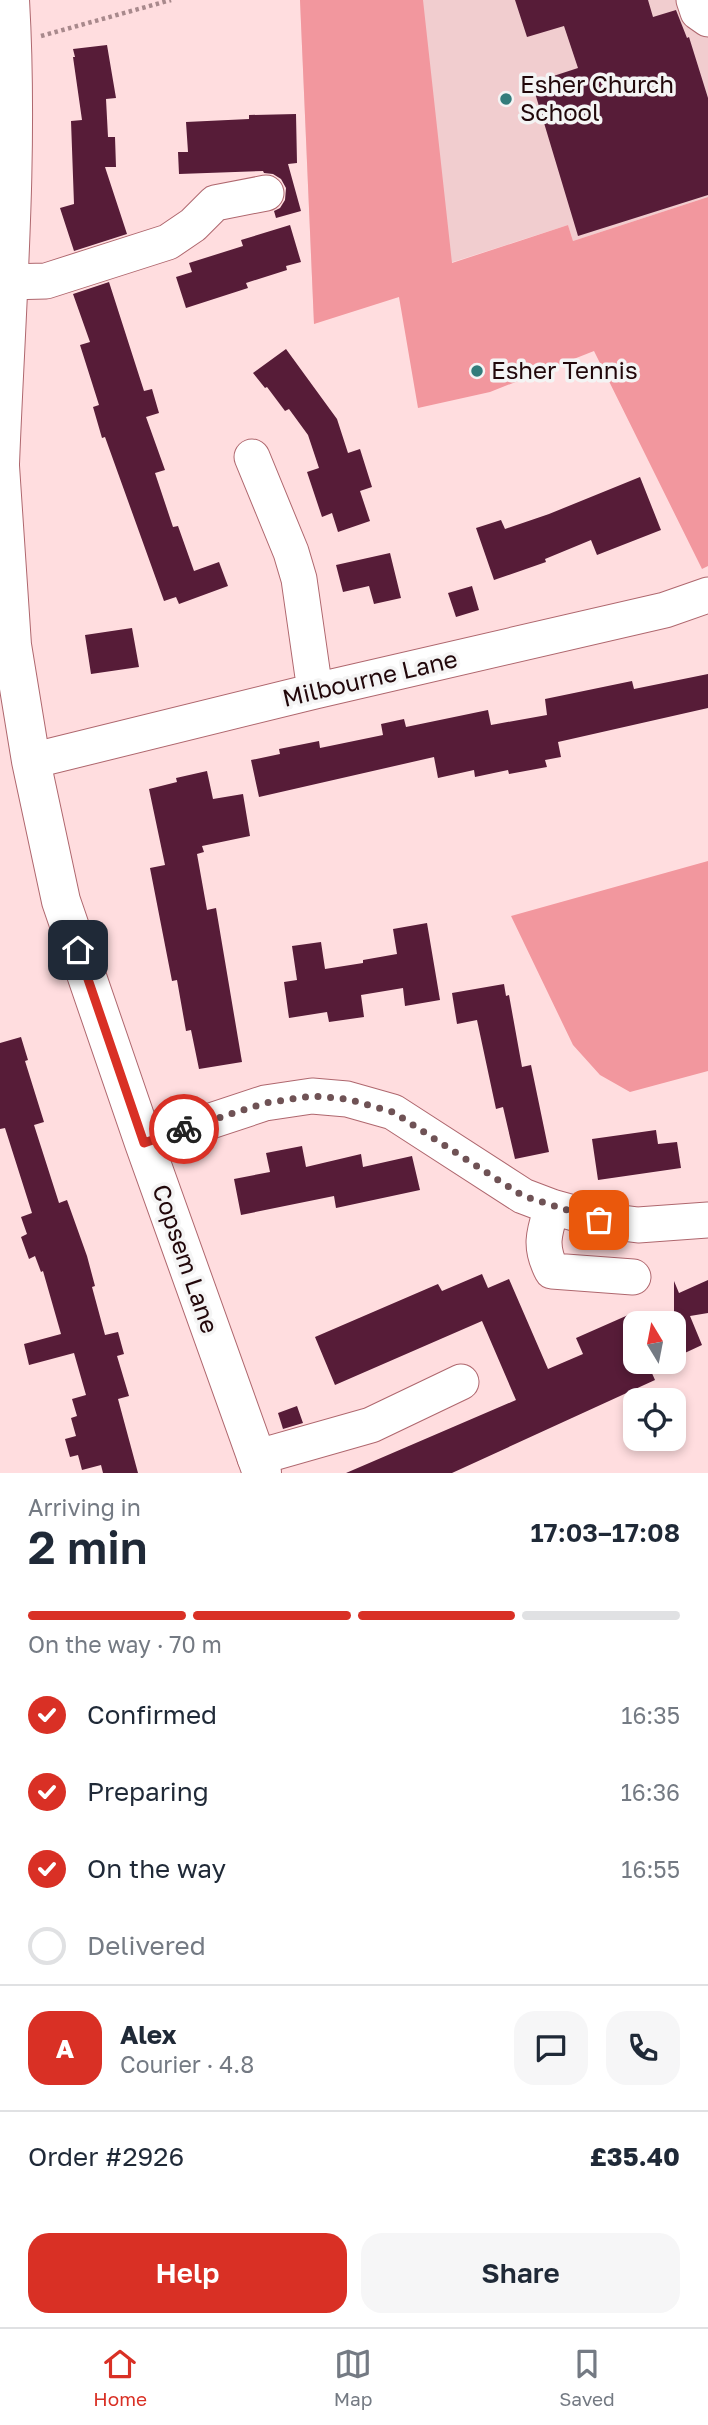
<!DOCTYPE html>
<meta charset="utf-8">
<style>
body{margin:0;font-family:"Golos Text",sans-serif;background:#f6f6f7;color:#1f2937;height:100vh;display:flex;flex-direction:column;font-size:26px;white-space:nowrap}
*{box-sizing:border-box;margin:0}
p{font-size:23px;color:#747a83}
.icon{flex:none;width:38px;height:38px;fill:none;stroke:currentColor;stroke-width:2;stroke-linecap:round;stroke-linejoin:round}
.map{position:relative;height:1473px;overflow:hidden}
.drawer{display:flex;flex-direction:column;background:#fff;flex:1}
.drawer>*{flex:none}
.needle{width:46px;rotate:350deg}
.controls{position:absolute;left:623px;top:1311px;display:grid;gap:14px}
.controls a{display:grid;place-items:center;width:63px;height:63px;border-radius:14px;background:#fff;box-shadow:0 4px 10px #0003;font-size:35px}
.pin{position:absolute;display:grid;place-items:center;width:60px;height:60px;color:#fff;margin:-30px;border-radius:14px;box-shadow:0 4px 10px #0006}
.courier{position:absolute;display:grid;place-items:center;width:70px;height:70px;margin:-35px;border:5px solid #d93025;border-radius:50%;background:#fff;color:#222;box-shadow:0 2px 9px #0007}
.head em{font-style:normal;font-weight:600}
.head div{display:flex;flex-direction:column-reverse}
.head{display:flex;align-items:center;justify-content:space-between;height:119px;padding:0 28px}
h1{font-size:46px;font-weight:600;line-height:52px}
.bar{display:grid;grid-template-columns:repeat(4,1fr);gap:10px 7px;align-content:center;height:84px;padding:0 28px}
.bar i{height:9px;border-radius:5px;background:#e0e1e3}
.bar .on{background:#d93025}
.bar p{grid-column:span 4}
.line{display:flex;align-items:center;gap:18px;padding:0 28px;border-top:2px solid #e0e1e3}
.line div{flex:1}
.round{display:grid;place-items:center;flex:none;width:74px;height:74px;border-radius:21px;background:#f6f6f7}
ol{padding:0 28px;list-style:none}
li{display:flex;align-items:center;gap:21px;height:77px}
li p{margin-inline-start:auto}
li .icon{padding:7px;border-radius:50%;background:#d93025;color:#fff;stroke-width:4}
li:last-child{color:#747a83}
li i{width:38px;height:38px;border:4px solid #e0e1e3;border-radius:50%}
.button{display:flex;gap:14px;margin-top:auto;padding:14px 28px}
.button a{flex:1;height:80px;border-radius:21px;background:#d93025;color:#fff;font-size:28px;font-weight:600;line-height:80px;text-align:center}
.button a+a{background:#f6f6f7;color:#1f2937}
.tabs{display:flex;justify-content:space-around;align-items:center;height:98px;border-top:2px solid #e0e1e3;background:#fff;font-size:19px;color:#747a83}
.tabs a{display:grid;justify-items:center;gap:4px}
.tabs .on{color:#d93025}
.map>svg:first-child{display:block}
.built{fill:#f1cdcf}
.green{fill:#f2979e}
.building{fill:#571c38}
.lines{fill:none;stroke-linecap:round;stroke-linejoin:round}
.minor-casing{stroke:#af676e;stroke-width:37}
.major-casing{stroke:#af676e;stroke-width:40}
.path{stroke:#a8898c;stroke-width:4.5;stroke-dasharray:3.5 3.5;stroke-linecap:butt}
.minor{stroke:#fff;stroke-width:35}
.major{stroke:#fff;stroke-width:38}
.done{stroke:#6f5255;stroke-width:7;stroke-dasharray:0 12.6}
.route{stroke:#d93025;stroke-width:9}
.poi-dot{fill:#337c7b;stroke:#f4f4f4;stroke-width:2.5}
.labels{text-anchor:middle;stroke-width:7;stroke-linejoin:round;paint-order:stroke}
.poi-label{font-size:24px;fill:#21070a;stroke:#f4f4f4;text-anchor:start}
.street-label{font-size:24px;fill:#21070a;stroke:#f4f4f4}
</style>
<div class="map">
<svg width="708" height="1473" viewBox="0 0 708 1473">
<rect width="100%" height="100%" fill="#ffdddf"/>
<!-- built -->
<path class="built" d="M300,0H708V197L573,241L568,225L397,280L314,324Z"/>
<!-- green -->
<path class="green" d="M300,0H423L452,263L568,225L573,241L708,197V566L702,569L594,351L490,392L418,408L399,297L314,324Z
M708,861V1071L630,1092L600,1075L573,1045L511,916Z"/>
<!-- building -->
<path class="building" d="M515,0H648L653,17L676,10L687,38L689,37L708,98V195L578,236L532,83L578,68L564,26L527,37Z
M107,45L116,98L106,99L108,137H115L116,167H105L127,234L74,251L60,208L74,204L71,121L82,120L73,57H75L73,49Z
M296,114L297,163L288,164L301,211L276,218L274,211L280,208L285,200L286,188L281,179L273,174L264,173L263,171L179,174L178,152H188L186,122L249,119V115Z
M290,225L301,262L286,266L287,270L246,283L248,288L186,308L176,277L192,272L189,263L243,246L241,240Z
M109,282L144,391L152,389L159,413L146,417L165,470L155,473L173,527L178,526L194,571L219,562L228,586L179,604L176,597L164,601L105,437L102,438L93,407L99,405L80,345L90,342L73,294Z
M286,349L337,419L348,453L360,449L372,487L360,491L370,521L338,532L332,513L322,517L307,472L319,468L308,435L289,409L285,411L267,387L265,388L253,373Z
M640,477L661,530L597,555L591,540L545,559L546,562L494,580L476,528L501,520L505,529L549,514Z
M390,553L401,598L374,604L369,586L343,592L336,565Z
M472,586L479,610L456,617L448,593Z
M132,628L139,667L91,674L85,635Z
M708,674V708L558,742L561,757L545,760L547,767L509,774L508,770L475,777L474,770L438,778L434,757L259,797L251,760L280,754L279,749L319,741L320,748L383,735L381,724L404,719L406,727L488,710L491,725L547,715L545,699L632,681L634,689Z
M207,771L213,799L243,794L250,836L202,846L204,852L197,854L207,910L216,908L242,1062L199,1069L191,1030L186,1031L177,980L172,981L150,868L165,865L149,789L177,782L176,778Z
M427,923L440,1000L405,1006L403,988L361,995L364,1017L329,1022L327,1012L289,1018L284,982L297,980L292,946L321,942L325,969L363,963V960L397,954L393,929Z
M504,984L506,996L509,995L522,1067L531,1065L549,1152L515,1159L503,1107L496,1109L477,1020L457,1024L452,993Z
M21,1037L28,1060L25,1061L44,1122L34,1125L59,1203L67,1200L87,1256L95,1286L92,1287L105,1335L118,1332L124,1354L117,1356L129,1396L118,1399L138,1473H103L101,1465L82,1470L78,1455L70,1457L65,1439L76,1436L71,1418L77,1416L72,1399L86,1395L74,1353L29,1365L24,1344L61,1334L43,1271L41,1272L35,1256L29,1259L21,1237L27,1234L21,1217L32,1213L5,1128L0,1129V1043Z
M656,1130L658,1144L677,1142L681,1168L598,1180L592,1139Z
M302,1146L306,1167L361,1154L363,1167L412,1156L420,1190L336,1208L334,1196L241,1215L234,1179L270,1172L266,1153Z
M482,1274L488,1288L509,1279L548,1369L583,1354L576,1338L635,1312V1362H647L655,1380L452,1473H346L516,1400L482,1321L335,1385L315,1337L438,1284L442,1291Z
M708,1280V1313L690,1316L702,1345L674,1358V1281L679,1293Z
M297,1406L303,1423L283,1429L278,1413Z"/>
<g class="lines">
<!-- minor casing -->
<g class="minor-casing">
<path id="minor" d="M694,0L698,12L708,19
M7,282L46,281L168,242L193,225L215,203L266,193
M252,457L291,552L299,579L315,691
M31,761L315,691L665,610L708,595
M144,1143L265,1103L312,1096L347,1099L393,1112L523,1196L552,1207L599,1220L638,1225L708,1220
M552,1207C544,1233 539,1246 552,1271L633,1277
M255,1458L371,1425L461,1382"/>
</g>
<!-- major casing -->
<g class="major-casing">
<path id="major" d="M0,464C6,310 19,154 10,0
M0,466L12,645L31,761L61,901L144,1143L262,1473"/>
</g>
<!-- path -->
<path class="path" d="M41,36L171,0"/>
<!-- minor -->
<use href="#minor" class="minor"/>
<!-- major -->
<use href="#major" class="major"/>
</g>
<g class="lines">
<!-- done -->
<path class="done" d="M184,1129L265,1103L312,1096L347,1099L393,1112L523,1196L599,1220"/>
<!-- route -->
<path class="route" d="M78,950L144,1143L184,1129"/>
</g>
<!-- markers -->
<g class="poi-dot">
<circle cx="506" cy="99" r="7"/>
<circle cx="477" cy="371" r="7"/>
</g>
<g class="labels">
<!-- poi labels -->
<g class="poi-label">
<text x="520" y="93">Esher Church<tspan x="520" dy="28">School</tspan></text>
<text x="491" y="379">Esher Tennis</text>
</g>
<!-- street labels -->
<g class="street-label">
<text transform="translate(370 679) rotate(-13)" y="8">Milbourne Lane</text>
<text transform="translate(185 1259) rotate(71)" y="8">Copsem Lane</text>
</g>
</g>
</svg>
<div class="controls">
<a><svg class="needle" viewBox="-14 -14 28 28"><path d="M0-13l5 13h-10z" fill="#e53935"/><path d="M0 13l5-13h-10z" fill="#747a83"/></svg></a>
<a><svg class="icon" aria-label="locate" viewBox="0 0 24 24"><circle cx="12" cy="12" r="6"/><path d="M12 2v4M12 18v4M2 12h4M18 12h4"/></svg></a>
</div>
<div class="pin" style="left:599px;top:1220px;background:#ea580c"><svg class="icon" aria-label="bag" viewBox="0 0 24 24"><path d="M5 8h14l-1 12H6zM9 8a3 3 0 0 1 6 0"/></svg></div>
<div class="pin" style="left:78px;top:950px;background:#1f2937"><svg class="icon" aria-label="home" viewBox="0 0 24 24"><path d="M3 11l9-7 9 7M6 9v11h12V9"/></svg></div>
<div class="courier" style="left:184px;top:1129px"><svg class="icon" aria-label="bike" viewBox="0 0 24 24"><circle cx="6" cy="16" r="4"/><circle cx="18" cy="16" r="4"/><path d="M6 16l4-8h5l3 8M10 8l3 8H6M13 5h3"/></svg></div>
</div>
<section class="drawer">
<div class="head"><div><h1>2 min</h1><p>Arriving in</p></div><em>17:03–17:08</em></div>
<div class="bar"><i class="on"></i><i class="on"></i><i class="on"></i><i></i><p>On the way · 70 m</p></div>
<ol>
<li><svg class="icon" aria-label="check" viewBox="0 0 24 24"><path d="M5 12l5 5 9-10"/></svg>Confirmed<p>16:35</p></li>
<li><svg class="icon" aria-label="check" viewBox="0 0 24 24"><path d="M5 12l5 5 9-10"/></svg>Preparing<p>16:36</p></li>
<li><svg class="icon" aria-label="check" viewBox="0 0 24 24"><path d="M5 12l5 5 9-10"/></svg>On the way<p>16:55</p></li>
<li><i></i>Delivered</li>
</ol>
<div class="line" style="height:126px"><b class="round" style="background:#d93025;color:#fff">A</b><div><b>Alex</b><p>Courier · 4.8</p></div><a class="round"><svg class="icon" aria-label="chat" viewBox="0 0 24 24"><path d="M4 5h16v11H9l-5 4z"/></svg></a><a class="round"><svg class="icon" aria-label="phone" viewBox="0 0 24 24"><path d="M5 4h4l2 5-3 2q2 4 5 5l2-3 5 2v4C11 20 4 13 5 4z"/></svg></a></div>
<div class="line" style="height:91px"><div>Order #2926</div><b>£35.40</b></div>
<div class="button"><a>Help</a><a>Share</a></div>
</section>
<nav class="tabs">
<a class="on"><svg class="icon" aria-label="home" viewBox="0 0 24 24"><path d="M3 11l9-7 9 7M6 9v11h12V9"/></svg>Home</a>
<a><svg class="icon" aria-label="map" viewBox="0 0 24 24"><path d="M3 6l6-2 6 2 6-2v14l-6 2-6-2-6 2zM9 4v14M15 6v14"/></svg>Map</a>
<a><svg class="icon" aria-label="saved" viewBox="0 0 24 24"><path d="M7 4h10v16l-5-4-5 4z"/></svg>Saved</a>
</nav>
